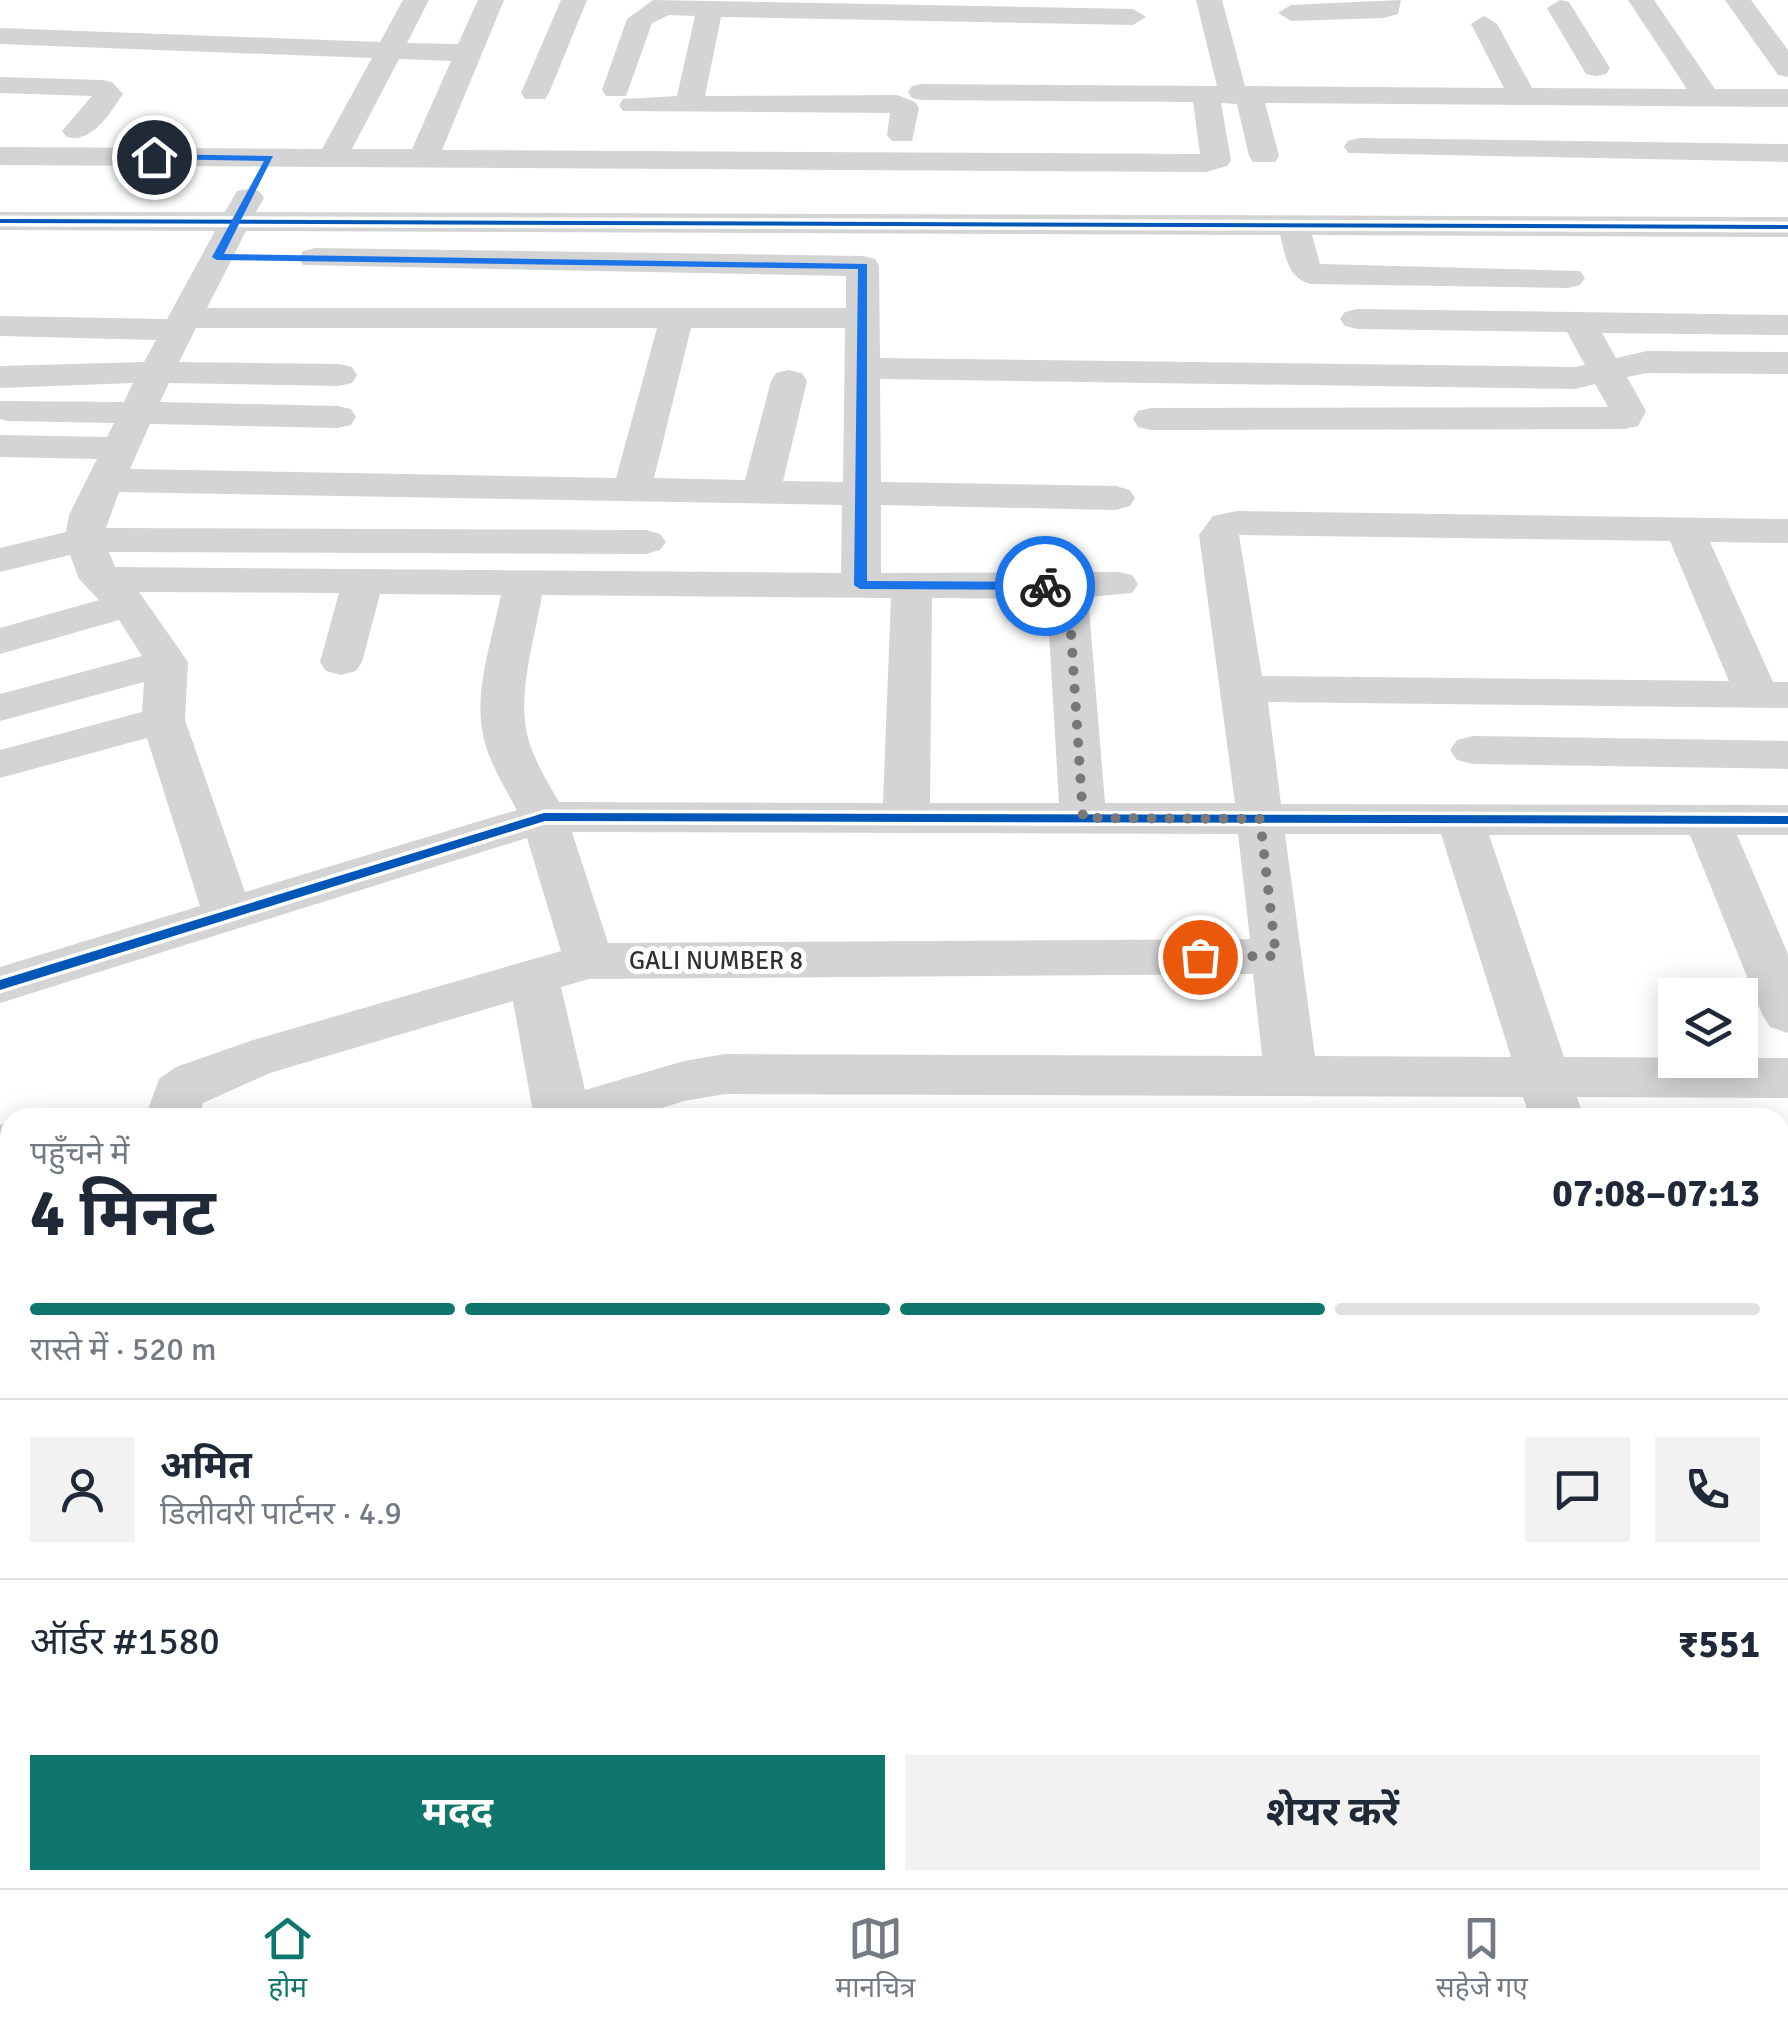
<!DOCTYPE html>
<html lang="hi">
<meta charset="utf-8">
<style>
body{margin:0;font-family:Signika,"Noto Sans Devanagari",sans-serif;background:#f2f2f3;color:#1f2937;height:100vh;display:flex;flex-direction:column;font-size:38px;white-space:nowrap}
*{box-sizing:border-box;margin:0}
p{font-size:32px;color:#747a83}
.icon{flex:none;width:55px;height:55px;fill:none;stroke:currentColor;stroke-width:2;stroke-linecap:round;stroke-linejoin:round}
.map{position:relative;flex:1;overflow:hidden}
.details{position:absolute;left:0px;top:1108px;width:1790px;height:782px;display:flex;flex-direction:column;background:#fff;border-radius:30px 30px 0 0;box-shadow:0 5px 25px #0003}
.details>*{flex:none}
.tools{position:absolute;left:1658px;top:978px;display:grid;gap:20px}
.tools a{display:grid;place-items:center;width:100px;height:100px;border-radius:0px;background:#fff;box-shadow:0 5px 25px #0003;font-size:50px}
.pin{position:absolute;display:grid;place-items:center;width:85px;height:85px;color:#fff;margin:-42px;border:5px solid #fff;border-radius:50%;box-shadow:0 2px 10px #0007}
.courier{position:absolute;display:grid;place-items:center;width:100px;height:100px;margin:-50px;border:8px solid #1a73e8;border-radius:50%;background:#fff;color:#222;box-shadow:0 2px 12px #0007}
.head em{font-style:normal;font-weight:700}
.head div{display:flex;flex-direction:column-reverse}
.head{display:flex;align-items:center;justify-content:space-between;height:170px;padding:0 30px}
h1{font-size:65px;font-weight:700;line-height:75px}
.bar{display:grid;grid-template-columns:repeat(4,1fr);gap:15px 10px;align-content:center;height:120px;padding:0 30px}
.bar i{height:12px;border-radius:8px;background:#e0e1e3}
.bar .selected{background:#0f766e}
.bar p{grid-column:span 4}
.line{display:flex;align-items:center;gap:25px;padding:0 30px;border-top:2px solid #e0e1e3}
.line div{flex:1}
.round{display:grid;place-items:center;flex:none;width:105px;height:105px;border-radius:0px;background:#f2f2f3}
.action{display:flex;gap:20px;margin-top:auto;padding:20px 30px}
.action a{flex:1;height:115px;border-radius:0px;background:#0f766e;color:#fff;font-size:40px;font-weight:700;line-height:115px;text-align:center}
.action a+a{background:#f2f2f3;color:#1f2937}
.tabs{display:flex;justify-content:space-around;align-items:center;height:140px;border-top:2px solid #e0e1e3;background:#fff;font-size:28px;color:#747a83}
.tabs a{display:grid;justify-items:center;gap:5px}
.tabs .selected{color:#0f766e}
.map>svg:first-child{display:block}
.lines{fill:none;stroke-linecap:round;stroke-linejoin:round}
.minor{fill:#d4d4d4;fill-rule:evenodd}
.cycleway-casing{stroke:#fff;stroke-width:7}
.cycleway{fill:#0057b8;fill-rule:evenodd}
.route{fill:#1a73e8}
.done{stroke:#787878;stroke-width:10;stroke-dasharray:0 18}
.labels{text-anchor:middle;stroke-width:10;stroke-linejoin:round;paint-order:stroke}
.street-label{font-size:25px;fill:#303030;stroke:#fff}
</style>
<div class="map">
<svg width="1788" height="1888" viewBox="0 0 1788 1888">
<rect width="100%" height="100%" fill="#fff"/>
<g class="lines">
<!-- minor -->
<path class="minor" d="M403,0H429L407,43L458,44L478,0H504L442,150L1200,154L1193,102L922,100L912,98L908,92L912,86L922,84L1217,86L1196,0H1222L1245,86L1504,88L1471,24L1484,16L1497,24L1532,88L1687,89L1628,0H1654L1715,89H1788V107L1265,103L1279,156L1275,162H1253L1249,156L1237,104L1221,103L1231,160L1227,166L1206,172L0,165V147L322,149L372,58L0,44V28L380,42ZM399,59L451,61L412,149H352Z
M561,0H587L549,93L545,99H525L521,93Z
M653,0L1133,9L1146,17L1133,25L721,17L705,96L897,95L915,102L919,108L912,141H892L887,135L890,113L623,111L619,105L623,99L677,96L695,16L669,15L652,23L626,96H606L602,90L627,19Z
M1401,0L1398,14L1384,18L1291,21L1278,13L1291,5Z
M1560,0L1569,2L1610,68L1606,74L1596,76L1586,74L1547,8Z
M1725,0H1751L1788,50V77L1778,75Z
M0,77L102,80L112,82L123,94C110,113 92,144 67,137L62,131L92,96L0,93Z
M1359,138L1788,144V162L1348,153L1344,147L1348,141Z
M248,189L259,191L264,198L256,212L1788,217V237L1312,235L1320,264L1580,271L1585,278L1580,285L1568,288L1311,284C1287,278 1286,256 1280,235L246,231L207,308H846V276L303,265L299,258L303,251L315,248L863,256L875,259L879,266L880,358L1575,367L1585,365L1567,332L1357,329L1345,326L1340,319L1345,312L1357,309L1788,315V335L1602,333L1616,358L1647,351L1788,352V374L1647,373L1627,377L1646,411L1638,426L1625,429L1151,430L1138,427L1133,419L1138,411L1151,408L1608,407L1595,384L1575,389L880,379L881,482L1116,486L1130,490L1135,498L1130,506L1116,510L881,505V573L1118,572L1132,575L1138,584L1132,593L1088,597L1105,803H1235L1199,535L1213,516L1237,511L1788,519V543L1710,542L1773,682H1788V708L1268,702L1281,804L1788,805V835H1737L1788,954V1033L1770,1027L1762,1014L1690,835H1489L1564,1057L1788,1058V1098L1577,1097L1584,1118H1530L1523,1097L725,1094L684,1101L630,1118H534L513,1001L270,1073L203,1103L199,1118H145L159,1079L176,1067L253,1040L561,951L527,838L0,1003V967L200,906L147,738L0,778V750L142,712L144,682L0,721V694L142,656L119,620L0,654V628L99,600L79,579L70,555L0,572V548L66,532L69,515L97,459L0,457V435L107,437L114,423L8,421L0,419V401L124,402L133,383L0,388V366L144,362L156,340L0,336V316L167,319L215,231L0,230V212H225L237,191ZM196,328H657L616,478L130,469L150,424L338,428L351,425L356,417L351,409L338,406L160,402L169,383L339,386L352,383L357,375L352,367L339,364L179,362ZM691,328H845L843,482L783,481L807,381L802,373L789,370L776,373L771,381L745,480L654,478ZM119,492L842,505L841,573L115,567L109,552L646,554L660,550L666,542L660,534L646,530L106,528ZM1239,535L1670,541L1729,681L1262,676ZM139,592L339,593L320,662L326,671L341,675L356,671L362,662L380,594L501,595C493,636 475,687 482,729C486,758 503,784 517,810L245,892L185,720L188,662ZM542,595L891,598L883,803L559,802C546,779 531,756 526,729C519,687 535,637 542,595ZM932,598L1047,599L1059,803H930ZM572,832L1238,834L1250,939L608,943ZM1285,834H1441L1511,1057L1315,1056ZM1253,974L1262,1056L725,1054L684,1061L585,1090L561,987L589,979Z
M1473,736L1788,741V769L1473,764L1457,760L1450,750L1457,740Z
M10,1122V1164L0,1167V1125Z
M10,1263V1312L0,1315V1266Z
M1780,1408H1788V1462H1780Z
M10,1538V1599L0,1603V1542Z
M1780,1554L1788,1557V1621L1780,1618Z
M1780,1783L1788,1786V1860L1780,1857Z
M100,1880H187L184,1888H97Z
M398,1880H473L476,1888H401Z
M708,1880H784L787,1888H711Z
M879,1880H956L959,1888H882Z
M1084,1880H1161L1164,1888H1087Z
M1378,1880H1461L1464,1888H1381Z"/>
<!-- cycleway casing -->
<g class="cycleway-casing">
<path id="cycleway" d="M0,219L1788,225V229L0,223Z
M544,813L1788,816V824L545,821L0,990V980Z"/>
</g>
<!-- cycleway -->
<use href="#cycleway" class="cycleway"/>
</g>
<!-- route -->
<path class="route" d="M154,154L273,156L224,254L867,264V581L1045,582L1051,586L1045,590L860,589L854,585L858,269L217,260L212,257L264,161L151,159Z"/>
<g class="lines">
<!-- done -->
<path class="done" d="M1045,586H1068L1083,818L1260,819L1276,956L1200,957"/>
</g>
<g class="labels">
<!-- street labels -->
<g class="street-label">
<text x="716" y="969">GALI NUMBER 8</text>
</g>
</g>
</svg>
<div class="tools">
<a><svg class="icon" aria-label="layers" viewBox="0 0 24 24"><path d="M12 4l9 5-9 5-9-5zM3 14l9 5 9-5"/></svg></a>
</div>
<div class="pin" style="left:1200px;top:957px;background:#ea580c"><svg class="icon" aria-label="bag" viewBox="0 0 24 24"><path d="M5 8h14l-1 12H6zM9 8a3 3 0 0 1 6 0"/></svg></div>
<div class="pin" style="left:154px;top:157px;background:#1f2937"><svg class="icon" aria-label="home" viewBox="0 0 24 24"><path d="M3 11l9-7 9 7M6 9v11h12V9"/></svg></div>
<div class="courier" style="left:1045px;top:586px"><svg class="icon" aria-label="bike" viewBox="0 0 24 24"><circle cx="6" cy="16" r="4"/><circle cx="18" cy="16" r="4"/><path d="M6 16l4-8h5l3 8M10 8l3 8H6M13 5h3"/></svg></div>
<section class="details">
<div class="head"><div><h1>4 मिनट</h1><p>पहुँचने में</p></div><em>07:08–07:13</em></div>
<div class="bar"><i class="selected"></i><i class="selected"></i><i class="selected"></i><i></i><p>रास्ते में · 520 m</p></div>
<div class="line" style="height:180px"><a class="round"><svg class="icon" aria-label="person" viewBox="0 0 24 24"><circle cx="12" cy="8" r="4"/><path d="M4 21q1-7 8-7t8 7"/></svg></a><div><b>अमित</b><p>डिलीवरी पार्टनर · 4.9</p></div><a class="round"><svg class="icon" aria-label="chat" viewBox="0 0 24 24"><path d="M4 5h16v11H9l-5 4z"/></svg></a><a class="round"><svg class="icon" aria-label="phone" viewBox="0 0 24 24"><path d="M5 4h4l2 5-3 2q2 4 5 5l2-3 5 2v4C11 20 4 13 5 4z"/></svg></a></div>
<div class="line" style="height:130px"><div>ऑर्डर #1580</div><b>₹551</b></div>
<div class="action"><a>मदद</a><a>शेयर करें</a></div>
</section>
</div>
<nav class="tabs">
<a class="selected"><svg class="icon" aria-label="home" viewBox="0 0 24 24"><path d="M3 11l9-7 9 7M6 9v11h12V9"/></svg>होम</a>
<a><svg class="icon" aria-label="map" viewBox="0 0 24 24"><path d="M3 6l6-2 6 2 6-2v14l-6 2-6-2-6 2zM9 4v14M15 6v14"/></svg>मानचित्र</a>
<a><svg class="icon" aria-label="saved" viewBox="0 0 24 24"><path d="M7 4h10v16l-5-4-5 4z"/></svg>सहेजे गए</a>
</nav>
